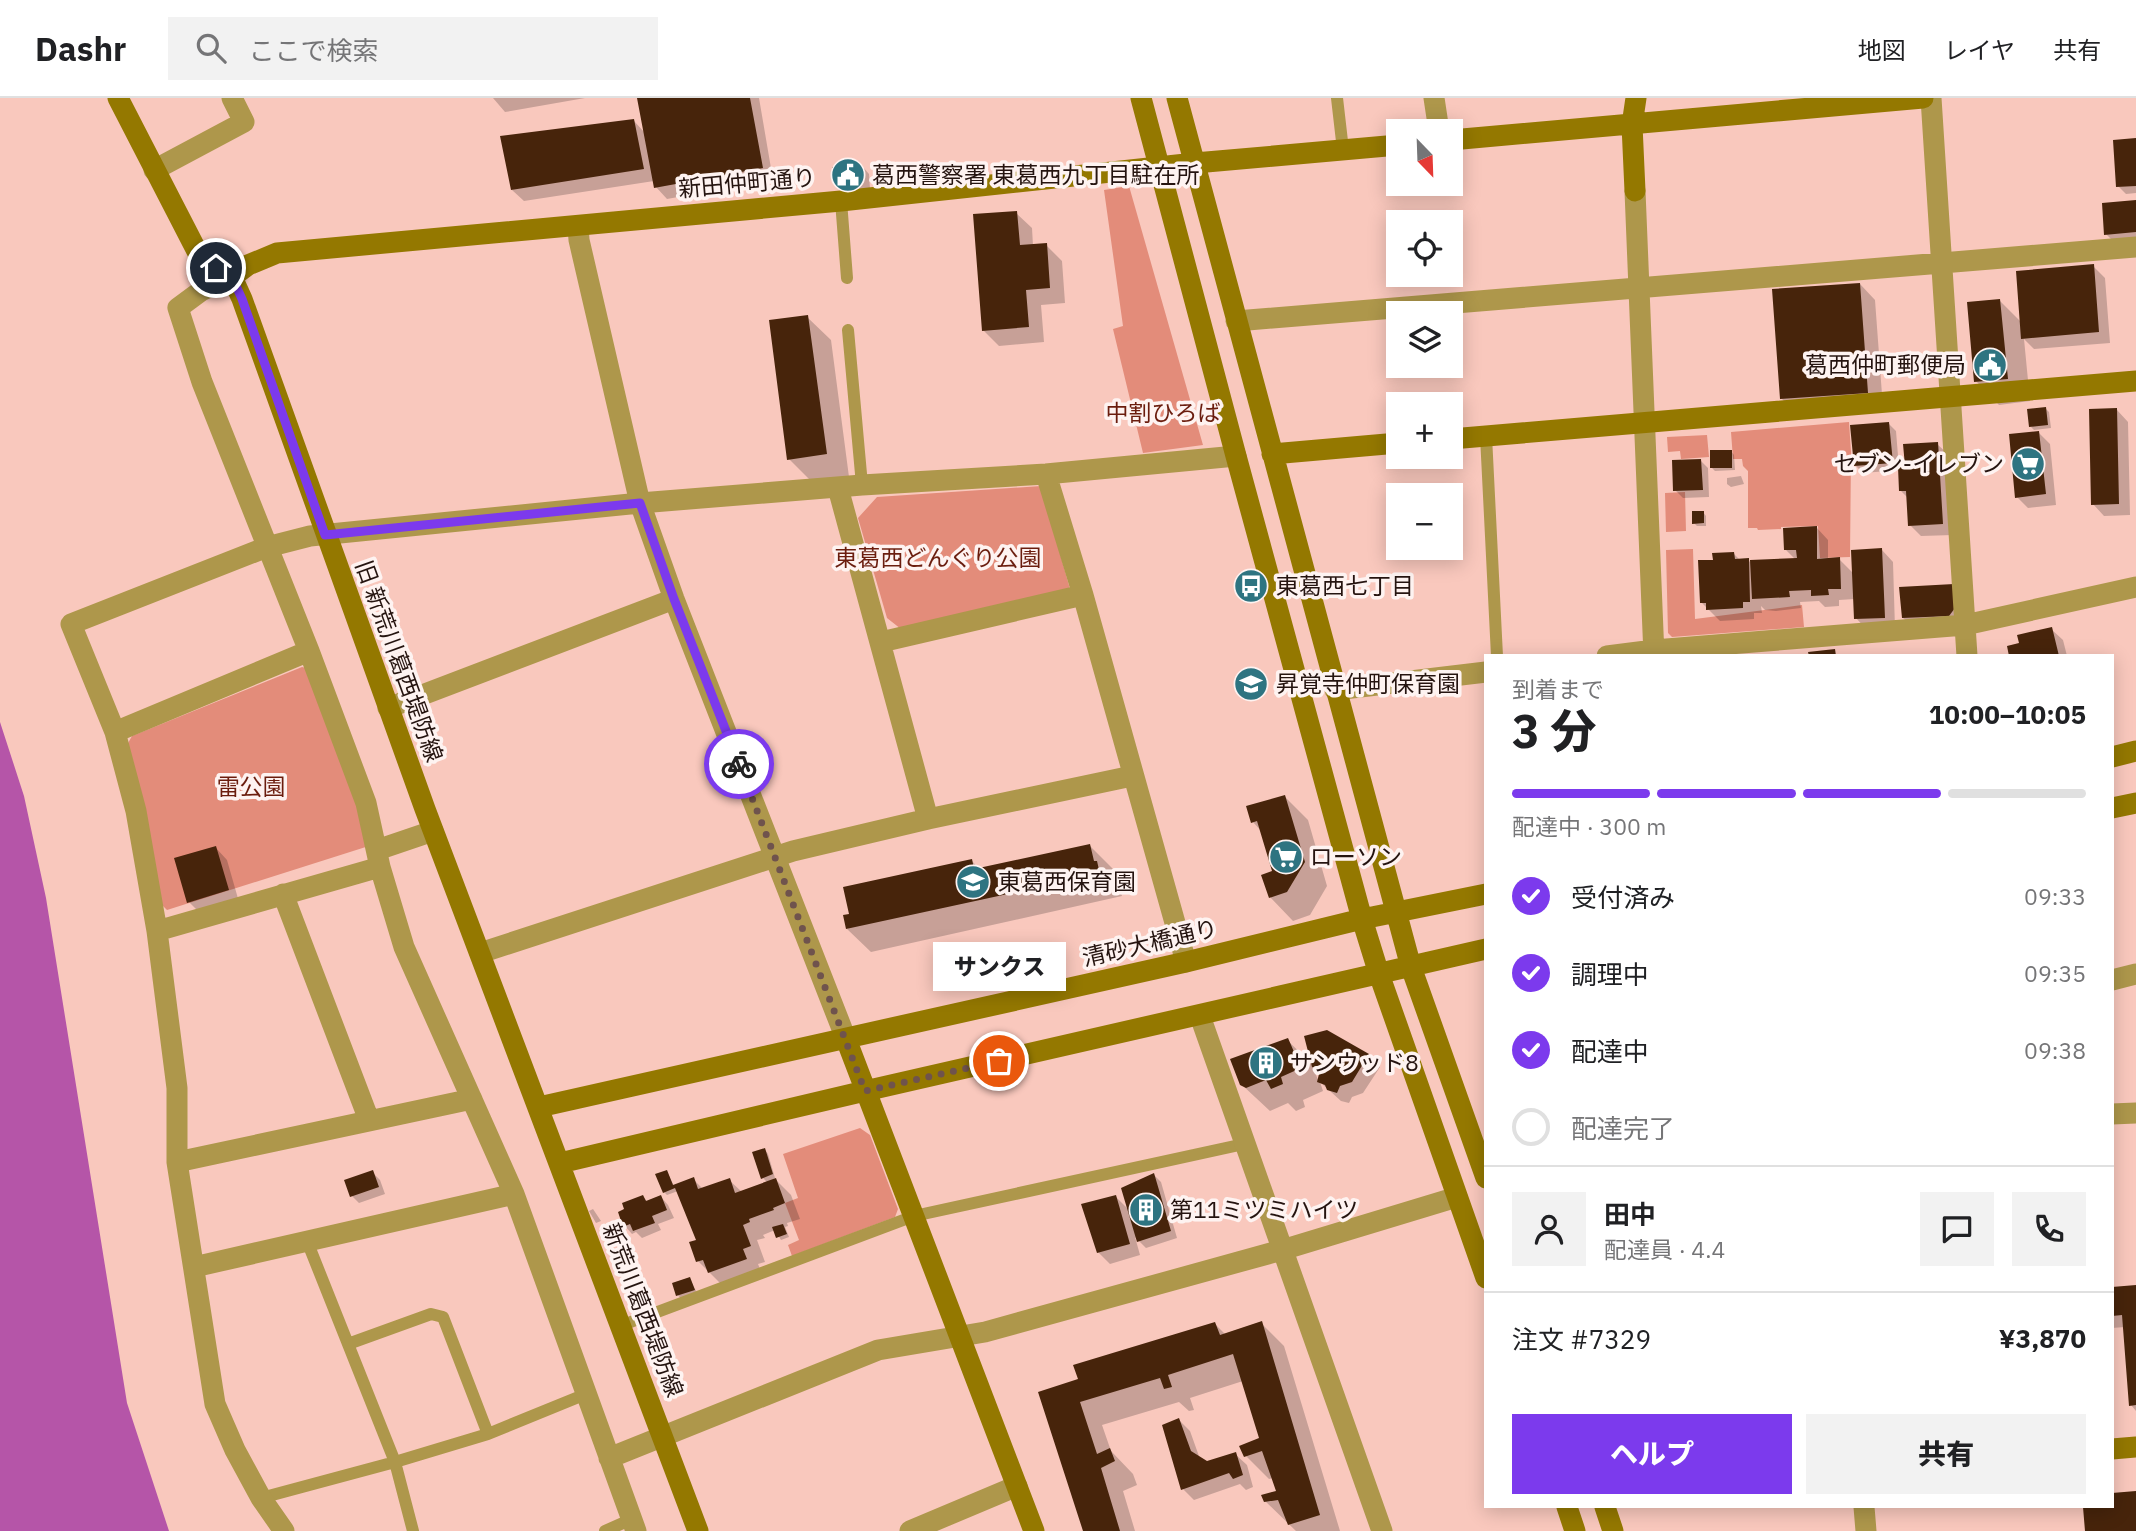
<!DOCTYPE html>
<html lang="ja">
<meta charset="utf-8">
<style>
body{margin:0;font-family:"IBM Plex Sans","Noto Sans JP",sans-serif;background:#f2f2f2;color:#202124;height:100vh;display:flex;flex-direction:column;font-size:26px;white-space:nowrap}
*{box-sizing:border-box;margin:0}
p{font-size:23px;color:#757577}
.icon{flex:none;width:38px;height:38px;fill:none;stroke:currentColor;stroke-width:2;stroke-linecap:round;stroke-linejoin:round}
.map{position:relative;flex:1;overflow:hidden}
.sheet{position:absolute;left:1484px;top:556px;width:630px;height:854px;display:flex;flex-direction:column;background:#fff;border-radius:0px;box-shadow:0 4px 18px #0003}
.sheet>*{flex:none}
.needle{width:46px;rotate:157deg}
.buttons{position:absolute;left:1386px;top:21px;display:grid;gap:14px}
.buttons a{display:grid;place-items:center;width:77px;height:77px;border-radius:0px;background:#fff;box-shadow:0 4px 18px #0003;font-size:35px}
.pin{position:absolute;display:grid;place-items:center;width:60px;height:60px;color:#fff;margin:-30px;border:4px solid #fff;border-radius:50%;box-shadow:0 2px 7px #0007}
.courier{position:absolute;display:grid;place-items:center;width:70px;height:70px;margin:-35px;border:5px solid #7c3aed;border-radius:50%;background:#fff;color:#222;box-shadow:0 2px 9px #0007}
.bubble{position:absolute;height:49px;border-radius:0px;background:#fff;box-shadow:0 4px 18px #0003;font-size:23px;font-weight:800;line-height:49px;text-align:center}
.head em{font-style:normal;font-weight:800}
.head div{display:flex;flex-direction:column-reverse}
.head{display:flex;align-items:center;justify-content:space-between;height:119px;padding:0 28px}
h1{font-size:46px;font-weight:800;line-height:52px}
.bar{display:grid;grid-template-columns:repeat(4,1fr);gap:10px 7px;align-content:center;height:84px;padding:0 28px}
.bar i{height:9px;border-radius:5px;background:#e0e0e0}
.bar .active{background:#7c3aed}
.bar p{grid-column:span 4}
.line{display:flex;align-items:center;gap:18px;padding:0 28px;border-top:2px solid #e0e0e0}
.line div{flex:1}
.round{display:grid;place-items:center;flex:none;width:74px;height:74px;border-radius:0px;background:#f2f2f2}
ol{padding:0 28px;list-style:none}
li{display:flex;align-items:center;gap:21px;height:77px}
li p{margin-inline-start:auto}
li .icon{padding:7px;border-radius:50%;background:#7c3aed;color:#fff;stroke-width:4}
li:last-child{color:#757577}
li i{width:38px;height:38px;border:4px solid #e0e0e0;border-radius:50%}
.button{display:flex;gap:14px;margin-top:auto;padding:14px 28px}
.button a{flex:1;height:80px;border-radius:0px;background:#7c3aed;color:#fff;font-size:28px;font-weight:800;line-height:80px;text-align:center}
.button a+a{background:#f2f2f2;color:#202124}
header{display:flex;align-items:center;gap:42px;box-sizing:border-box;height:98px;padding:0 35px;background:#fff;border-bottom:2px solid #e0e0e0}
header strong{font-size:33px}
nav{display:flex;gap:38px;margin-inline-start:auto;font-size:24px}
.search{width:490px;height:63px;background:#f2f2f2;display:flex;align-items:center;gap:18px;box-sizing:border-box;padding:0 24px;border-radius:0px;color:#757577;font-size:26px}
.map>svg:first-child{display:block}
.green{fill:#e38c7a}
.water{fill:#b555a8}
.shadow{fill:#0003;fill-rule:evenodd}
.building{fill:#47240b}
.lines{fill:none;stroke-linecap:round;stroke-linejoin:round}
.lane{stroke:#ae974b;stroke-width:12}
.street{stroke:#ae974b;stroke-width:21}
.secondary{stroke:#947800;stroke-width:21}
.done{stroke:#6f534d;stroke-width:7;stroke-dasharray:0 12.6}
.route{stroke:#7c3aed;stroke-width:9}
.labels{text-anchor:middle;stroke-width:7;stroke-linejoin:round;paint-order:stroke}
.poi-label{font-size:23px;fill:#251410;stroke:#fef3f1;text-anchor:start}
.street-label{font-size:23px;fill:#251410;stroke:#fef3f1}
.park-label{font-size:23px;fill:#6b1d0e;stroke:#fef3f1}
</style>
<header>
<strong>Dashr</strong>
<div class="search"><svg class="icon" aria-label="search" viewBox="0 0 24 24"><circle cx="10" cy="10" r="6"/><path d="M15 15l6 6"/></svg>ここで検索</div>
<nav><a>地図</a><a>レイヤ</a><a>共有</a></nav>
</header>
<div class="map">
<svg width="2136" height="1433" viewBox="0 0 2136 1433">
<rect width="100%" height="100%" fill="#f9c8bd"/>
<!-- green -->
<path class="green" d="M1129,88L1203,347L1143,355L1113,231L1123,228L1104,92Z
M1849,324L1851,354L1850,459L1820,460L1818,428L1781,429V431L1758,432L1757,430H1748V373L1743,368L1742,361H1733L1731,334Z
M1707,337L1709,359L1681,361L1680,353L1668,354L1667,339Z
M1041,388L1070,491L906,535L887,520L858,420L877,399Z
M1685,394L1686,433L1666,434L1665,395Z
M1693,451L1695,521L1802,507L1804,529L1672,539L1668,535L1666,452Z
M302,569L310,571L372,747L167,812L159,804L127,647L132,638Z
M860,1030L870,1037L898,1111L895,1119L792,1158L788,1147L799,1142L785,1105L798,1100L783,1056Z"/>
<!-- water -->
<path class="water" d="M0,624L24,698L46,800L127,1305L169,1433H0Z"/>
<!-- shadow -->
<path class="shadow" d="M493,0H585L505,14Z
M639,0H759L773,82L667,101L656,89L654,83L524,103L512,92L634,23L645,35Z
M2136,42V95L2126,96L2118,88Z
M862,68L869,76L870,91L843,94L835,86Z
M2136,104V141L2113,143L2106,136Z
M1016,115L1032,130L1033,148L1046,147L1062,163L1065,205L1041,207L1044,244L999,248L983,232Z
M2093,168L2105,180L2110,245L2034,251L2024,241L2030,303L1999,307L1976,283L1999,202L2022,225Z
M1860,186L1875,202L1883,310L1797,316L1781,300Z
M807,219L831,242L849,379L812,384L789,361Z
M2046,311L2049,314L2051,330L2034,332L2031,329Z
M2117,312L2128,324L2130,417L2104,418L2093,406Z
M1390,324H1394L1398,327V333H1394L1391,330Z
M1889,326L1896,333L1899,370H1906L1937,346L1949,357L1953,437L1921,438L1910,427L1908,400L1901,393L1900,372L1863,375L1856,368Z
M2039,335L2050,346L2056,407L2028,410L2017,399Z
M1731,353L1734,357L1735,372L1715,373L1712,370Z
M1701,363L1708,370L1709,399L1683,400L1675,392Z
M1741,378L1744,386L1731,389L1727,386V380Z
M1703,414L1706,418V428H1697L1694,425Z
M1817,430L1828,442V462L1839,461L1854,476L1882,452L1893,464L1895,531L1867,532L1856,520L1855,501L1839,502V508L1825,509L1819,503L1800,504L1801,510L1776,513L1765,512L1761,508L1762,515H1754V521L1720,523L1702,505L1715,463L1734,456L1740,462H1748L1750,464L1796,462L1786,452Z
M1953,488L1962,518L1911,527L1903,520Z
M2051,531L2063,542L2067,558H2011L2009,549L2021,546Z
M1285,699L1308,722L1327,788L1310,817L1293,823L1270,799L1274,775L1262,734L1253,724Z
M1089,747L1113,771L1122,798L871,854L847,831L972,763L980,772ZM1098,771H1101L1104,784H1100Z
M216,750L227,762L239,804L200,815L189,804Z
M1327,934L1368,957L1380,969L1363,995L1352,999L1349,1005L1341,1003L1320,984L1323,993L1303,1002L1305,1009L1296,1013L1288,1005L1270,1013L1241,986L1287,942L1311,965L1319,984L1321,975L1314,968Z
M765,1052L768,1056L775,1080H774L791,1097L800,1121L787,1125L788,1128L785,1129L789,1139L781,1142L775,1132L763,1137L765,1140L757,1142L765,1164L758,1166L762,1176L725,1190L698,1163V1143L678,1093L667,1097L664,1094L667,1074L674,1088L693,1081L703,1091L729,1082L742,1094L768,1085L763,1080Z
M372,1074L380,1082L385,1096L359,1105L352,1098Z
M1154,1077L1161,1084L1177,1140L1146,1150L1135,1139L1140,1157L1110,1166L1098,1154L1115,1098L1130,1113Z
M643,1099L648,1104L661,1099L668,1107L674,1120L658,1126L661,1132L642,1140L636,1134L632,1136L625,1128L620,1115Z
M593,1111L601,1123L596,1125L589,1113Z
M690,1181L697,1195L681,1201L678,1197Z
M2136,1189V1313L2131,1307L2125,1229L2112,1230V1191Z
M1261,1225L1284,1248L1340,1433H1296L1265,1403L1278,1394L1273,1380L1269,1381L1246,1358L1261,1341L1243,1283L1190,1300L1194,1312L1189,1313L1179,1304L1102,1327L1111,1353L1133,1376L1137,1387L1123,1393L1135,1433H1085L1040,1296L1080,1283L1215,1226L1226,1237Z
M1179,1322L1190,1333L1200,1361L1207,1365L1235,1356L1247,1367L1253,1389L1246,1392L1240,1386L1194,1402L1183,1391Z"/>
<!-- building -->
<path class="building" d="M637,0H750L763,70L654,90Z
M634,21L644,71L511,92L500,38Z
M2136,40V88L2116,89L2113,42Z
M862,67L864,84L834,87L832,69Z
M2136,102V134L2104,137L2102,105Z
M1017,113L1020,147L1047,145L1050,190L1026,192L1029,229L982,233L973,116Z
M2094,166L2099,234L2021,241L2016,173Z
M1860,185L1868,295L1780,301L1772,191Z
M2000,201L2008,281L1974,284L1967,204Z
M808,217L827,356L787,362L769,222Z
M2046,309L2048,327L2029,329L2027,311Z
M2117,310L2119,406L2091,407L2089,311Z
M1889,324L1893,365L1854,368L1850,327Z
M2039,333L2046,396L2015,400L2009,336Z
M1938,344L1943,426L1908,428L1906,393H1899L1898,369L1905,368L1903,346Z
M1710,352H1732V370H1710Z
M1701,361L1703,392L1673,393L1672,362Z
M1692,413H1704V425L1692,426Z
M1817,428V461L1840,459L1841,491H1828L1829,497L1811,498V492L1789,493L1790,499L1752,501L1750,462L1797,460L1796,452H1784L1783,430Z
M1882,450L1885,520L1854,521L1851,452Z
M1734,454L1735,461L1749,460L1750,504H1743V510L1706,512V505H1700L1698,462H1713L1712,455Z
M1954,486L1955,510L1949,518L1902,520L1899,489Z
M2052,529L2059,558H2009L2007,548L2019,545L2017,537Z
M1835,551L1836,558H1809L1808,554Z
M1285,697L1305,764L1287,794L1269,800L1261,777L1272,773L1257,723L1251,725L1246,708Z
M1090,746L1094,763H1097L1100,776L846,831L843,817L849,816L843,789L972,761L974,771Z
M216,748L229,792L187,805L174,760Z
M1327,932L1369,956L1352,984L1340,988L1337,995L1327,992L1325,987L1317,984L1320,972L1312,969L1304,938Z
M1288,940L1301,970L1281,979L1283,986L1271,991L1266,982L1246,990L1240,987L1230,961Z
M765,1050L773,1076L761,1081L752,1054Z
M373,1072L379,1089L350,1099L344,1082Z
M667,1072L673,1087L694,1079L698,1091L730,1080L735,1095L776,1080L785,1105L773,1110L774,1112L749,1121L750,1124L743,1127L751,1148L743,1151L747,1161L708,1175L703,1162L696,1164L689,1144L696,1142L675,1090L663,1095L655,1076Z
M1154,1075L1171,1133L1137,1144L1121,1090Z
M643,1097L646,1103L661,1097L667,1112L652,1118L655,1125L633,1133L630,1126L623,1129L618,1114L624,1111L622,1105Z
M1116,1097L1130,1146L1097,1155L1081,1106Z
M783,1126L787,1136L776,1140L772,1129Z
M690,1179L695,1192L676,1198L672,1185Z
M2136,1187V1307L2129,1308L2122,1217L2112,1218V1189Z
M1262,1223L1320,1417L1288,1427L1278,1402L1264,1404L1261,1397L1276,1393L1262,1353L1244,1359L1239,1348L1259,1340L1233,1256L1168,1277L1172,1289L1164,1291L1160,1280L1080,1304L1097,1356L1110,1350L1115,1363L1101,1370L1120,1433H1083L1038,1294L1078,1281L1073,1267L1215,1224L1220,1237Z
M1179,1320L1191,1353L1207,1363L1236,1354L1243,1377L1233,1381L1229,1375L1181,1392L1162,1327Z
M2136,1393V1433H2085L2083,1409H2112V1395Z"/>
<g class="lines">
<!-- lane -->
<path class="lane" d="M1337,0L1343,52
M841,103L847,180
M848,232L862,387
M1486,338L1497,558
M307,1143L395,1364L413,1433
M620,1228L914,1118L1244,1046
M348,1246L431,1216L443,1219L488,1336
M261,1400L395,1364L488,1336L586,1296
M605,1433L632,1421"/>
<!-- street -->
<path class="street" d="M1434,0L1439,33
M1931,0L1967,558
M154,72L244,24L232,0
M1635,93L1654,558
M578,128L579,142L640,405L674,501L846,941
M232,179L201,193L178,210L202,284L309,553L366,705L380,769L404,849L514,1096L636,1433
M1236,223L2136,149
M1046,376L1083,497L1186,864
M838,390L928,721
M881,544L1083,497
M1607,558L1654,552L1965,527L2136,489
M1335,592L1486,574
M388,610L674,501
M115,634L309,553
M377,752L433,733
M283,796L369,1022
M157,833L380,769
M480,855L793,753L928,721L1132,678
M2112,882L2136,876
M1200,918L1382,1433
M2112,1016L2136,1015
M177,1064L472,1001
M194,1169L514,1096
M609,1360L878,1252L985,1234L1282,1152L1457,1099
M1864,1409L1866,1433
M284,1433L261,1400L235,1352L215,1306L177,1064V990L157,833L136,713L115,634L71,526L267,449L310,438L640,405L862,387L1046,376L1236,358
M910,1433L1017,1388"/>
<!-- secondary -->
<path class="secondary" d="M118,0L201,161L232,179L242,201L425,711L698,1433
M1141,0L1236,358L1362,821L1379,876L1486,1180
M1177,0L1411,869L1486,1080
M1451,42L1923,0
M1635,93L1632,27L1636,0
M232,179L248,167L277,155L841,103L1195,65L1398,47
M1451,341L2136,283
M1272,356L1398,345
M2112,659L2136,653
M2112,710L2136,705
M846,941L1034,1433
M539,1009L1186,864L1362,821L1486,796
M560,1065L865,993L1486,851
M2112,1351L2136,1349
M1567,1409L1575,1433
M1605,1409L1613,1433"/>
</g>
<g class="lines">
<!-- done -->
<path class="done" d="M739,666L865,993L999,963"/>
<!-- route -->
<path class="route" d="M216,170L232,179L242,201L325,437L640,405L674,501L739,666"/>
</g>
<!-- icons -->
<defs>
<g id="civic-disc" transform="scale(1.75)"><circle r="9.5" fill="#2e7481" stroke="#fef3f1"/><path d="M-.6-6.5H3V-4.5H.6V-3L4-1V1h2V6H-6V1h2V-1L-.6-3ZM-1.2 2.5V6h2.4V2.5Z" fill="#fff"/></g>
<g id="supermarket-disc" transform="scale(1.75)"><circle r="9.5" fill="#2e7481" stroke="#fef3f1"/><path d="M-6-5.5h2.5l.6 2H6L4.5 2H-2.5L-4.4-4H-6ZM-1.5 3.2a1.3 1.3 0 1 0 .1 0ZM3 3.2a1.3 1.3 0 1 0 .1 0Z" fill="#fff"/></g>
<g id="bus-disc" transform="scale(1.75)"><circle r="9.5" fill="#2e7481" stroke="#fef3f1"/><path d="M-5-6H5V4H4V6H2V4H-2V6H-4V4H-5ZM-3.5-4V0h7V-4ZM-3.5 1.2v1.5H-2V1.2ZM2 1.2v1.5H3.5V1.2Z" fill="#fff"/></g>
<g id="school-disc" transform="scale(1.75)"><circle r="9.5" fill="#2e7481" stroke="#fef3f1"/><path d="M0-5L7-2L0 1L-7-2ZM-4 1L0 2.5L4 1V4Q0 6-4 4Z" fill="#fff"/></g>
<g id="building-disc" transform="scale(1.75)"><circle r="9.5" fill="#2e7481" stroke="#fef3f1"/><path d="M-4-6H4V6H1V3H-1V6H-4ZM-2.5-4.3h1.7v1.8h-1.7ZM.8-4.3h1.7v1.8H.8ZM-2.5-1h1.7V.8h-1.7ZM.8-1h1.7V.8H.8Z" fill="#fff"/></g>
</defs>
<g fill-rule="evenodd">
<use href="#civic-disc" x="848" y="77"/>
<use href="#civic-disc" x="1990" y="267"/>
<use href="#supermarket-disc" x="2028" y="366"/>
<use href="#bus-disc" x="1251" y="488"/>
<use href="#school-disc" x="1251" y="586"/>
<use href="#supermarket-disc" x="1286" y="759"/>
<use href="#school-disc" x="973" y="784"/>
<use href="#building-disc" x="1266" y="965"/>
<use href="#building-disc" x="1146" y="1112"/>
</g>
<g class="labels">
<!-- poi labels -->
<g class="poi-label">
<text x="872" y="85">葛西警察署 東葛西九丁目駐在所</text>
<text x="1966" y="275" text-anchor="end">葛西仲町郵便局</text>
<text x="2004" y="374" text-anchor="end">セブン-イレブン</text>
<text x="1276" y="496">東葛西七丁目</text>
<text x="1276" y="594">昇覚寺仲町保育園</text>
<text x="1310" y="767">ローソン</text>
<text x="998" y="792">東葛西保育園</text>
<text x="1290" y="973">サンウッド8</text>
<text x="1170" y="1120">第11ミツミハイツ</text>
</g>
<!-- street labels -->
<g class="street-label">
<text transform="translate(747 85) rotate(-5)" y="8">新田仲町通り</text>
<text transform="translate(399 563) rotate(70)" y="8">旧 新荒川葛西堤防線</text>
<text transform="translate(1150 845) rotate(-13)" y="8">清砂大橋通り</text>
<text transform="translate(643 1212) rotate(69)" y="8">新荒川葛西堤防線</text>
</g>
<!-- park labels -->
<g class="park-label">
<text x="1163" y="323">中割ひろば</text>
<text x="938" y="468">東葛西どんぐり公園</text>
<text x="251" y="697">雷公園</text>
</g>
</g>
</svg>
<div class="buttons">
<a><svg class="needle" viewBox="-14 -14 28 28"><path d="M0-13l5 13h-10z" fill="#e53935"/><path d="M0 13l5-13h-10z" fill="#757577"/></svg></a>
<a><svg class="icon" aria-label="locate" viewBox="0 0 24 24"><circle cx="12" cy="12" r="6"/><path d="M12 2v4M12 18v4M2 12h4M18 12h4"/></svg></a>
<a><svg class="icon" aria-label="layers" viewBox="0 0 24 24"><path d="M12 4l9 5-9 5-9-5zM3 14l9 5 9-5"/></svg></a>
<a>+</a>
<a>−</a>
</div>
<div class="pin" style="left:999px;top:963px;background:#ea580c"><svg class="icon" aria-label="bag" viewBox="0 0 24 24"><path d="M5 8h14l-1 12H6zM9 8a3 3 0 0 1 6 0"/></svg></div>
<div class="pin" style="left:216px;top:170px;background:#1f2937"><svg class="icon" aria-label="home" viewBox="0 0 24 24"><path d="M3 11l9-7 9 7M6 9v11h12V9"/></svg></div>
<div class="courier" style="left:739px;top:666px"><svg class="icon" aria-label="bike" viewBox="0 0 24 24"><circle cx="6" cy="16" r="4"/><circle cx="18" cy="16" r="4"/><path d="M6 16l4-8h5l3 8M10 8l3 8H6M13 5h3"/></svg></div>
<div class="bubble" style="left:933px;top:844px;width:133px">サンクス</div>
<section class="sheet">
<div class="head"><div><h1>3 分</h1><p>到着まで</p></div><em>10:00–10:05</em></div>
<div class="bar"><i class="active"></i><i class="active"></i><i class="active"></i><i></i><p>配達中 · 300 m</p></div>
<ol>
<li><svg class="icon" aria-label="check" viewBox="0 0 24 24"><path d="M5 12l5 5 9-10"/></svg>受付済み<p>09:33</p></li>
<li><svg class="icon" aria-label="check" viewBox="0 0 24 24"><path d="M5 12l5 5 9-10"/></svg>調理中<p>09:35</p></li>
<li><svg class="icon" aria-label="check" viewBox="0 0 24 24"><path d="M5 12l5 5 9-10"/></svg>配達中<p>09:38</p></li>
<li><i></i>配達完了</li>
</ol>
<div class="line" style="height:126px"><a class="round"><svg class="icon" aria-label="person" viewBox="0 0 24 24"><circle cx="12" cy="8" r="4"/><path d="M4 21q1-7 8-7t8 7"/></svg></a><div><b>田中</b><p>配達員 · 4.4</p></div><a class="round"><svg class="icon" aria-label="chat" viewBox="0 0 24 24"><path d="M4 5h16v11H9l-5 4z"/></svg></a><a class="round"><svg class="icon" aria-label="phone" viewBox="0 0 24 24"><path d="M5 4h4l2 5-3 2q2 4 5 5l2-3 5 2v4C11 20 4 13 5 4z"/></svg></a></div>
<div class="line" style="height:91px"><div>注文 #7329</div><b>¥3,870</b></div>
<div class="button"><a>ヘルプ</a><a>共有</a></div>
</section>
</div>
